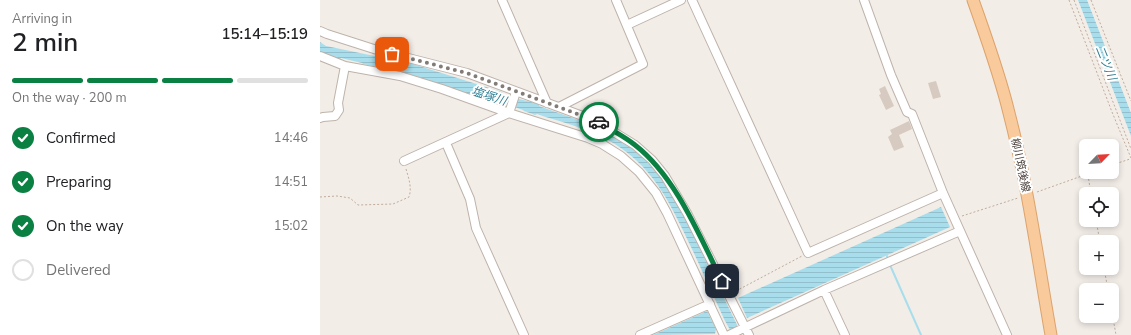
<!DOCTYPE html>
<meta charset="utf-8">
<style>
body{margin:0;font-family:"Nunito Sans","Noto Sans JP",sans-serif;background:#f2f2f2;color:#202124;height:100vh;display:flex;flex-direction:column;font-size:15px;white-space:nowrap}
*{box-sizing:border-box;margin:0}
p{font-size:13px;color:#757577}
.icon{flex:none;width:22px;height:22px;fill:none;stroke:currentColor;stroke-width:2;stroke-linecap:round;stroke-linejoin:round}
.map{position:relative;flex:1;overflow:hidden}
.details{display:flex;flex-direction:column;background:#fff;width:320px}
.details>*{flex:none}
.needle{width:26px;rotate:65deg}
.fabs{position:absolute;left:759px;top:139px;display:grid;gap:8px}
.fabs a{display:grid;place-items:center;width:40px;height:40px;border-radius:6px;background:#fff;box-shadow:0 2px 6px #0003;font-size:20px}
.pin{position:absolute;display:grid;place-items:center;width:34px;height:34px;color:#fff;margin:-17px;border-radius:8px;box-shadow:0 2px 6px #0006}
.courier{position:absolute;display:grid;place-items:center;width:40px;height:40px;margin:-20px;border:3px solid #0b8043;border-radius:50%;background:#fff;color:#222;box-shadow:0 1px 5px #0007}
.headline em{font-style:normal;font-weight:600}
.headline div{display:flex;flex-direction:column-reverse}
.headline{display:flex;align-items:center;justify-content:space-between;height:68px;padding:0 12px}
h1{font-size:26px;font-weight:600;line-height:30px}
.bar{display:grid;grid-template-columns:repeat(4,1fr);gap:6px 4px;align-content:center;height:48px;padding:0 12px}
.bar i{height:5px;border-radius:3px;background:#e0e0e0}
.bar .on{background:#0b8043}
.bar p{grid-column:span 4}
ol{padding:0 12px;list-style:none}
li{display:flex;align-items:center;gap:12px;height:44px}
li p{margin-inline-start:auto}
li .icon{padding:4px;border-radius:50%;background:#0b8043;color:#fff;stroke-width:4}
li:last-child{color:#757577}
li i{width:22px;height:22px;border:2px solid #e0e0e0;border-radius:50%}
main{display:flex;flex:1;min-height:0}
.map>svg:first-child{display:block}
.water{fill:url(#water-rules)}
.lines{fill:none;stroke-linecap:round;stroke-linejoin:round}
.stream{stroke:#a8deec;stroke-width:2}
.building{fill:#d7cac1}
.minor-casing{stroke:#beb3ab;stroke-width:10}
.major-casing{stroke:#dca36c;stroke-width:13}
.path{stroke:#bfac9d;stroke-width:1;stroke-dasharray:2 2;stroke-linecap:butt}
.minor{stroke:#fff;stroke-width:8}
.major{stroke:#f8ca9c;stroke-width:11}
.done{stroke:#837b75;stroke-width:4;stroke-dasharray:0 7.2}
.route{stroke:#0b8043;stroke-width:5}
.labels{text-anchor:middle;stroke-width:4;stroke-linejoin:round;paint-order:stroke}
.street-label{font-size:11px;fill:#463d37;stroke:#fff}
.water-label{font-size:12px;font-style:italic;fill:#307f94;stroke:#fff}
</style>
<main>
<section class="details">
<div class="headline"><div><h1>2 min</h1><p>Arriving in</p></div><em>15:14–15:19</em></div>
<div class="bar"><i class="on"></i><i class="on"></i><i class="on"></i><i></i><p>On the way · 200 m</p></div>
<ol>
<li><svg class="icon" aria-label="check" viewBox="0 0 24 24"><path d="M5 12l5 5 9-10"/></svg>Confirmed<p>14:46</p></li>
<li><svg class="icon" aria-label="check" viewBox="0 0 24 24"><path d="M5 12l5 5 9-10"/></svg>Preparing<p>14:51</p></li>
<li><svg class="icon" aria-label="check" viewBox="0 0 24 24"><path d="M5 12l5 5 9-10"/></svg>On the way<p>15:02</p></li>
<li><i></i>Delivered</li>
</ol>
</section>
<div class="map">
<svg width="811" height="335" viewBox="0 0 811 335">
<defs>
<pattern id="water-rules" width="6" height="5" patternUnits="userSpaceOnUse"><rect width="6" height="5" fill="#a8deec"/><path d="M0 2.5h6" fill="none" stroke="#92bfcb"/></pattern>
</defs>
<rect width="100%" height="100%" fill="#f3ede8"/>
<!-- water -->
<path class="water" d="M758,0H767L811,113V136Z
M0,42L6,46L11,47L93,64L182,92L183,95L219,104V106C243,115 269,122 292,134C318,149 338,172 355,197L422,335H413L405,321C394,297 383,273 372,249C350,203 333,164 286,139C264,127 240,122 217,114L215,115L204,111L203,110L180,102L178,104L89,74L43,64L42,63L21,58L20,59L2,55L3,54L0,52Z
M621,207L630,227L427,318L418,298Z
M387,311L396,329L395,334L333,335Z"/>
<g class="lines">
<!-- stream -->
<path class="stream" d="M567,256L568,261
M570,265L601,335"/>
</g>
<!-- building -->
<path class="building" d="M616,81L621,97L613,99L608,83Z
M565,86L574,106L566,110L559,95L561,94L559,89Z
M589,121L592,129L579,135L584,147L574,151L568,137L572,134L570,130Z"/>
<g class="lines">
<!-- minor casing -->
<g class="minor-casing">
<path id="minor" d="M182,0L227,103
M372,0L488,253L623,193
M544,0L571,75L587,112L592,114L623,193L687,335
M307,25L361,0
M0,31L7,34L57,50L147,73L276,121L315,145L332,160L345,176L367,213L429,335
M0,56L25,66L80,76L122,89L189,113L268,138L282,144L301,156L319,172L336,193L347,213L404,335
M239,107L323,64L296,0
M0,118L3,117L15,116L19,110L18,103L25,66
M126,143L150,199L156,228L204,335
M84,161L189,113L196,92
M504,290L525,335
M320,335L390,304
M409,335L504,290L640,231"/>
</g>
<!-- major casing -->
<g class="major-casing">
<path id="major" d="M653,0C666,37 680,75 689,113C708,186 718,261 731,335"/>
</g>
<!-- path -->
<path class="path" d="M749,0L792,112L811,158
M754,0L811,149
M771,0L811,101
M792,165L810,159
M768,175L771,194
M717,192L773,172
M0,197L17,196L30,198L38,205L73,204L89,197C92,188 89,179 86,169
M642,216L698,198
M776,220L780,242
M784,268L788,290
M416,291L482,256
M792,312L796,335"/>
<!-- minor -->
<use href="#minor" class="minor"/>
<!-- major -->
<use href="#major" class="major"/>
</g>
<g class="lines">
<!-- done -->
<path class="done" d="M72,54L147,73L279,122"/>
<!-- route -->
<path class="route" d="M279,122C291,130 304,136 315,145C356,177 379,235 402,281"/>
</g>
<g class="labels">
<!-- street labels -->
<g class="street-label">
<text transform="translate(701 165) rotate(78)" y="4">柳川筑後線</text>
</g>
<!-- water labels -->
<g class="water-label">
<text transform="translate(786 63) rotate(68)" y="4">二ツ川</text>
<text transform="translate(169 96) rotate(18)" y="4">塩塚川</text>
</g>
</g>
</svg>
<div class="fabs">
<a><svg class="needle" viewBox="-14 -14 28 28"><path d="M0-13l5 13h-10z" fill="#e53935"/><path d="M0 13l5-13h-10z" fill="#757577"/></svg></a>
<a><svg class="icon" aria-label="locate" viewBox="0 0 24 24"><circle cx="12" cy="12" r="6"/><path d="M12 2v4M12 18v4M2 12h4M18 12h4"/></svg></a>
<a>+</a>
<a>−</a>
</div>
<div class="pin" style="left:72px;top:54px;background:#ea580c"><svg class="icon" aria-label="bag" viewBox="0 0 24 24"><path d="M5 8h14l-1 12H6zM9 8a3 3 0 0 1 6 0"/></svg></div>
<div class="pin" style="left:402px;top:281px;background:#1f2937"><svg class="icon" aria-label="home" viewBox="0 0 24 24"><path d="M3 11l9-7 9 7M6 9v11h12V9"/></svg></div>
<div class="courier" style="left:279px;top:122px"><svg class="icon" aria-label="car" viewBox="0 0 24 24"><path d="M5 17H2v-5l4-1 3-4h7l3 4 3 1v5h-3M9 17h6M6 11h13"/><circle cx="7" cy="17" r="2"/><circle cx="17" cy="17" r="2"/></svg></div>
</div>
</main>
